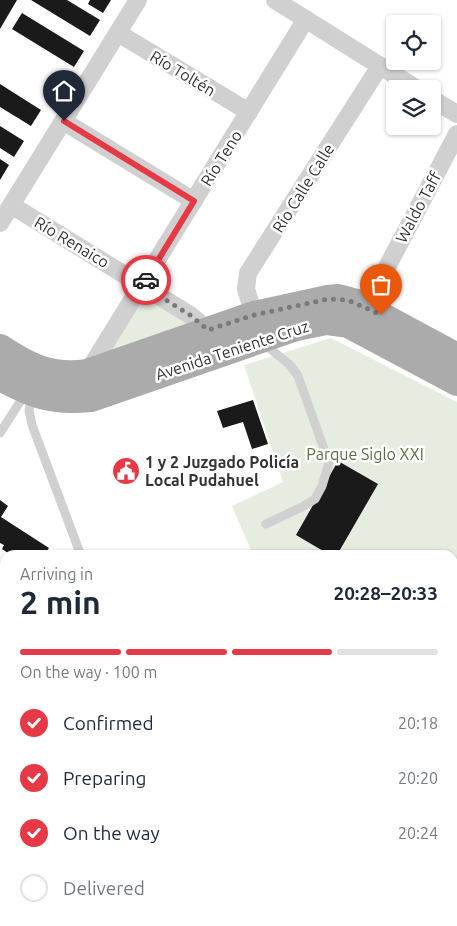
<!DOCTYPE html>
<meta charset="utf-8">
<style>
body{margin:0;font-family:Ubuntu,sans-serif;background:#f6f6f7;color:#1f2937;height:100vh;display:flex;flex-direction:column;font-size:19px;white-space:nowrap}
*{box-sizing:border-box;margin:0}
p{font-size:16px;color:#747a83}
.icon{flex:none;width:28px;height:28px;fill:none;stroke:currentColor;stroke-width:2;stroke-linecap:round;stroke-linejoin:round}
.map{position:relative;flex:1;overflow:hidden}
.details{position:absolute;left:0px;top:550px;width:458px;height:376px;display:flex;flex-direction:column;background:#fff;border-radius:15px 15px 0 0;box-shadow:0 1px 4px #0004}
.details>*{flex:none}
.buttons{position:absolute;left:386px;top:15px;display:grid;gap:10px}
.buttons a{display:grid;place-items:center;width:55px;height:55px;border-radius:5px;background:#fff;box-shadow:0 1px 4px #0004;font-size:25px}
.pin{position:absolute;display:grid;place-items:center;width:42px;height:42px;color:#fff;margin:-51px -21px;border-radius:50% 50% 50% 0;rotate:-45deg;box-shadow:0 0 5px #0007}
.pin .icon{rotate:45deg}
.courier{position:absolute;display:grid;place-items:center;width:50px;height:50px;margin:-25px;border:4px solid #e63946;border-radius:50%;background:#fff;color:#222;box-shadow:0 1px 6px #0007}
.head em{font-style:normal;font-weight:700}
.head div{display:flex;flex-direction:column-reverse}
.head{display:flex;align-items:center;justify-content:space-between;height:85px;padding:0 20px}
h1{font-size:32px;font-weight:700;line-height:38px}
.bar{display:grid;grid-template-columns:repeat(4,1fr);gap:8px 5px;align-content:center;height:60px;padding:0 20px}
.bar i{height:6px;border-radius:4px;background:#e0e1e3}
.bar .selected{background:#e63946}
.bar p{grid-column:span 4}
ol{padding:0 20px;list-style:none}
li{display:flex;align-items:center;gap:15px;height:55px}
li p{margin-inline-start:auto}
li .icon{padding:5px;border-radius:50%;background:#e63946;color:#fff;stroke-width:4}
li:last-child{color:#747a83}
li i{width:28px;height:28px;border:2px solid #e0e1e3;border-radius:50%}
.map>svg:first-child{display:block}
.green{fill:#e6ecdf}
.building{fill:#1a1a1a}
.lines{fill:none;stroke-linecap:round;stroke-linejoin:round}
.service{stroke:#d0d0d0;stroke-width:9}
.minor{stroke:#d0d0d0;stroke-width:18}
.primary{stroke:#ababab;stroke-width:28}
.done{stroke:#7a7a7a;stroke-width:5;stroke-dasharray:0 9}
.route{stroke:#e63946;stroke-width:6}
.labels{text-anchor:middle;stroke-width:5;stroke-linejoin:round;paint-order:stroke}
.street-label{font-size:16px;fill:#333;stroke:#fff}
.park-label{font-size:16px;fill:#56703f;stroke:#fff}
.poi-label{font-size:16px;font-weight:bold;fill:#333;stroke:#fff;text-anchor:start}
</style>
<div class="map">
<svg width="457" height="926" viewBox="0 0 457 926">
<rect width="100%" height="100%" fill="#fff"/>
<!-- green -->
<path class="green" d="M144,291L193,321L105,358Z
M331,338L457,402V926H245L247,921H452V555H253L232,506L283,482L244,365Z"/>
<!-- building -->
<path class="building" d="M0,0H17L0,29Z
M31,0H67L100,20L90,36Z
M90,0H111L103,13L88,4Z
M22,13L84,51L74,67L12,29Z
M0,84L41,110L31,126L0,107Z
M0,126L24,141L14,157L0,148Z
M0,159L9,165L0,180Z
M253,400L268,444L252,449L243,422L223,428L217,411Z
M338,461L378,484L337,555H330L296,535Z
M0,500L8,506L1,517L49,548L44,555H11L2,549L4,545L0,543Z"/>
<g class="lines">
<!-- service -->
<path class="service" d="M262,342L290,365L298,376L329,463L322,486L315,499L302,507L266,524
M32,397L29,410L32,425L80,553
M0,433L25,394
M0,749H5
M0,924L85,921"/>
<!-- minor -->
<path class="minor" d="M275,0L417,89
M118,33L249,112
M432,99L457,114
M63,121L194,201
M11,205L190,315L208,330
M0,223L138,0
M366,307L457,134
M254,315L246,289L248,273L380,66
M87,373L306,19"/>
<!-- primary -->
<path class="primary" d="M0,348C30,368 51,378 87,373L254,315L328,299L338,298L357,303L457,357
M0,377C33,395 53,402 91,398L296,327L326,321L348,324L457,382"/>
</g>
<g class="lines">
<!-- done -->
<path class="done" d="M146,280L142,285L190,315L208,330L254,315L328,299L348,300L381,315"/>
<!-- route -->
<path class="route" d="M64,121L194,201L146,280"/>
</g>
<!-- icons -->
<defs>
<g id="civic-disc" transform="scale(1.4375)"><circle r="9.5" fill="#e63946" stroke="#fff"/><path d="M-.6-6.5H3V-4.5H.6V-3L4-1V1h2V6H-6V1h2V-1L-.6-3ZM-1.2 2.5V6h2.4V2.5Z" fill="#fff"/></g>
</defs>
<g fill-rule="evenodd">
<use href="#civic-disc" x="126" y="471"/>
</g>
<g class="labels">
<!-- street labels -->
<g class="street-label">
<text transform="translate(183 73) rotate(31)" y="6">Río Toltén</text>
<text transform="translate(221 158) rotate(-58)" y="6">Río Teno</text>
<text transform="translate(303 188) rotate(-58)" y="6">Río Calle Calle</text>
<text transform="translate(418 207) rotate(-62)" y="6">Waldo Taff</text>
<text transform="translate(72 242) rotate(31)" y="6">Río Renaico</text>
<text transform="translate(232 350) rotate(-18)" y="6">Avenida Teniente Cruz</text>
</g>
<!-- park labels -->
<g class="park-label">
<text x="365" y="460">Parque Siglo XXI</text>
</g>
<!-- poi labels -->
<g class="poi-label">
<text x="145" y="468">1 y 2 Juzgado Policía<tspan x="145" dy="18">Local Pudahuel</tspan></text>
</g>
</g>
</svg>
<div class="buttons">
<a><svg class="icon" aria-label="locate" viewBox="0 0 24 24"><circle cx="12" cy="12" r="6"/><path d="M12 2v4M12 18v4M2 12h4M18 12h4"/></svg></a>
<a><svg class="icon" aria-label="layers" viewBox="0 0 24 24"><path d="M12 4l9 5-9 5-9-5zM3 14l9 5 9-5"/></svg></a>
</div>
<div class="pin" style="left:381px;top:315px;background:#ea580c"><svg class="icon" aria-label="bag" viewBox="0 0 24 24"><path d="M5 8h14l-1 12H6zM9 8a3 3 0 0 1 6 0"/></svg></div>
<div class="pin" style="left:64px;top:121px;background:#1f2937"><svg class="icon" aria-label="home" viewBox="0 0 24 24"><path d="M3 11l9-7 9 7M6 9v11h12V9"/></svg></div>
<div class="courier" style="left:146px;top:280px"><svg class="icon" aria-label="car" viewBox="0 0 24 24"><path d="M5 17H2v-5l4-1 3-4h7l3 4 3 1v5h-3M9 17h6M6 11h13"/><circle cx="7" cy="17" r="2"/><circle cx="17" cy="17" r="2"/></svg></div>
<section class="details">
<div class="head"><div><h1>2 min</h1><p>Arriving in</p></div><em>20:28–20:33</em></div>
<div class="bar"><i class="selected"></i><i class="selected"></i><i class="selected"></i><i></i><p>On the way · 100 m</p></div>
<ol>
<li><svg class="icon" aria-label="check" viewBox="0 0 24 24"><path d="M5 12l5 5 9-10"/></svg>Confirmed<p>20:18</p></li>
<li><svg class="icon" aria-label="check" viewBox="0 0 24 24"><path d="M5 12l5 5 9-10"/></svg>Preparing<p>20:20</p></li>
<li><svg class="icon" aria-label="check" viewBox="0 0 24 24"><path d="M5 12l5 5 9-10"/></svg>On the way<p>20:24</p></li>
<li><i></i>Delivered</li>
</ol>
</section>
</div>
